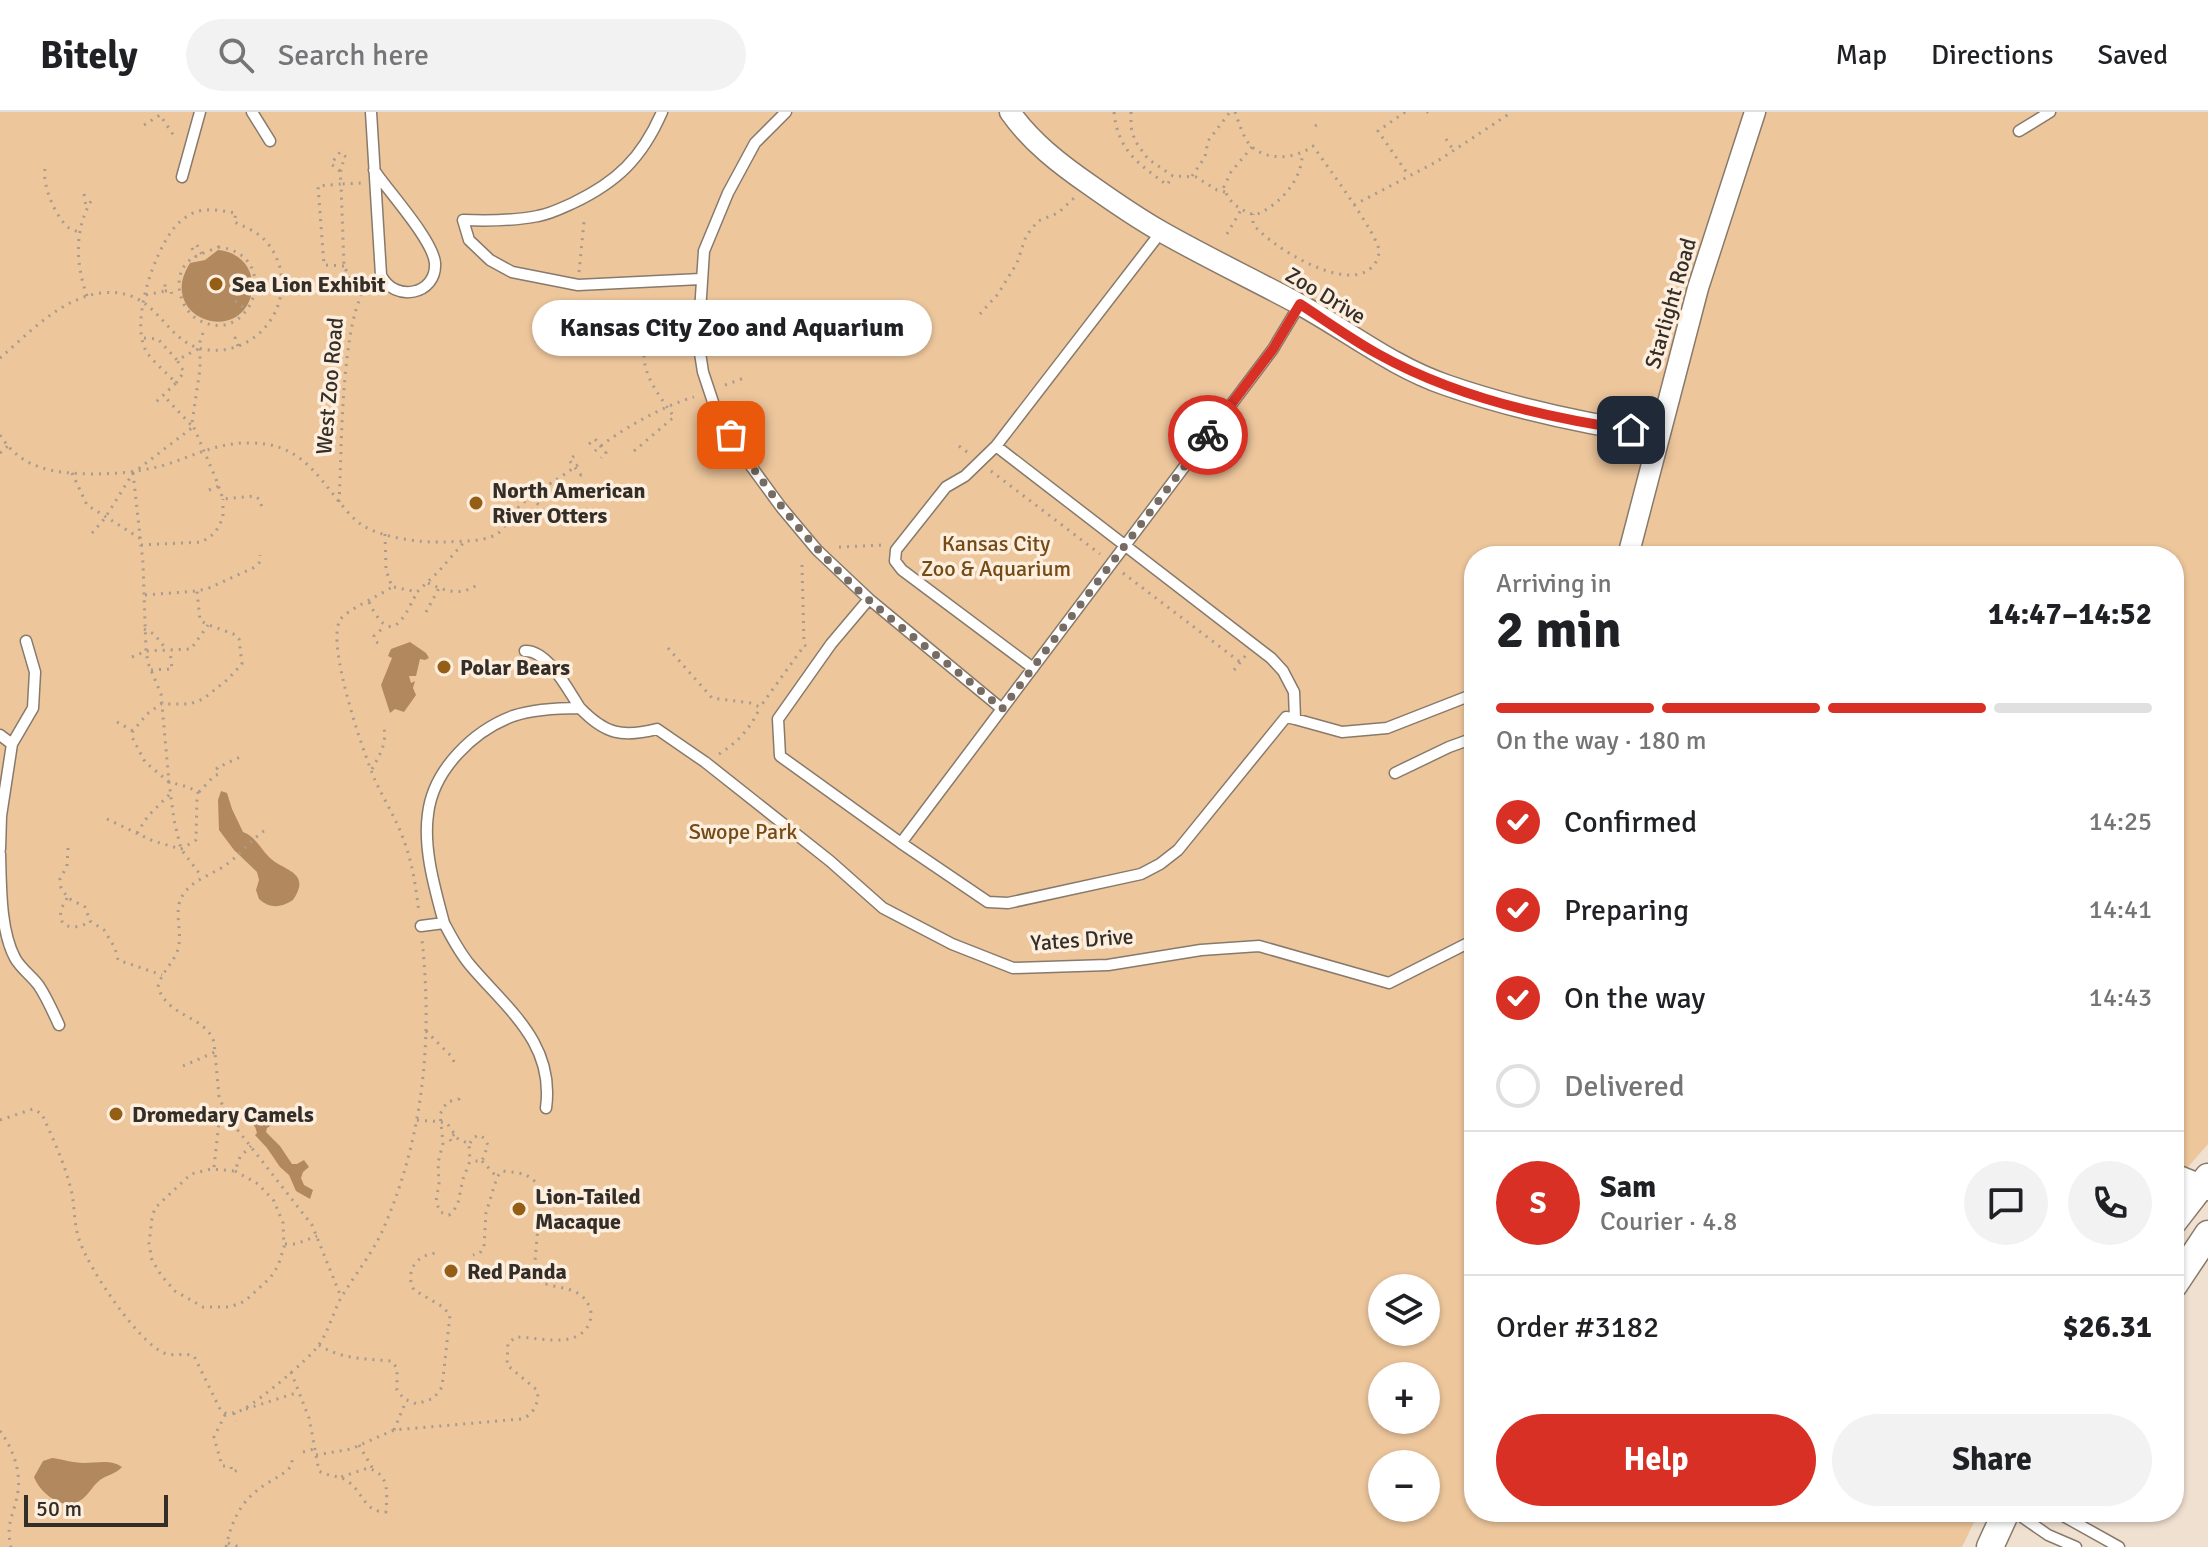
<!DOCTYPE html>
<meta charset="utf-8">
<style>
body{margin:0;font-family:Signika,sans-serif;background:#f2f2f2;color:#202124;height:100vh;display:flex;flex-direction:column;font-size:30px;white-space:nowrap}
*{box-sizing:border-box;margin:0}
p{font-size:26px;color:#757577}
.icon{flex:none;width:44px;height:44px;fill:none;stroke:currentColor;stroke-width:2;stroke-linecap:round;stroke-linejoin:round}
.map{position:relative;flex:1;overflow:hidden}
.sheet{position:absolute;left:1464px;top:434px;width:720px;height:976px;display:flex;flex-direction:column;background:#fff;border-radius:32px;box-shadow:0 2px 6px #0004}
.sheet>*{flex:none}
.buttons{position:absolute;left:1368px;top:1162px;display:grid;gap:16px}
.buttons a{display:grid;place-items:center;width:72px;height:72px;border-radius:50%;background:#fff;box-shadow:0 2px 6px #0004;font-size:40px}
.scale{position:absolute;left:24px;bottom:20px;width:144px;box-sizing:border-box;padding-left:8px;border:4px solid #342e28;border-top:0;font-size:22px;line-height:28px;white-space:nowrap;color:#342e28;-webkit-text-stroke:6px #feeedd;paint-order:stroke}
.pin{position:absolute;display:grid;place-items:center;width:68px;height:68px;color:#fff;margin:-34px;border-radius:16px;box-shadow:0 4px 12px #0006}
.courier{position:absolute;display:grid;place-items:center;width:80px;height:80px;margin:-40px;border:6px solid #d93025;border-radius:50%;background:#fff;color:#222;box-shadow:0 2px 10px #0007}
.bubble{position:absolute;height:56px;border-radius:28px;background:#fff;box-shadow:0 2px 6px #0004;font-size:26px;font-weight:700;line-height:56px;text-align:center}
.summary em{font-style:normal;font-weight:700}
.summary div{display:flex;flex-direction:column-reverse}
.summary{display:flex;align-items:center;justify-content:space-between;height:136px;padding:0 32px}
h1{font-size:52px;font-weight:700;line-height:60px}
.bar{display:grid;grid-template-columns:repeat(4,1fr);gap:12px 8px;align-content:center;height:96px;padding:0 32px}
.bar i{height:10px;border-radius:6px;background:#e0e0e0}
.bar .selected{background:#d93025}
.bar p{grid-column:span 4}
.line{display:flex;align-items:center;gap:20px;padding:0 32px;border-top:2px solid #e0e0e0}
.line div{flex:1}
.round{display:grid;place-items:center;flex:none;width:84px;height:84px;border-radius:42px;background:#f2f2f2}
ol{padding:0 32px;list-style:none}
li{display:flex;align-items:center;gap:24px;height:88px}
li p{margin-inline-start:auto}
li .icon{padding:8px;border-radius:50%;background:#d93025;color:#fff;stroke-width:4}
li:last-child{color:#757577}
li i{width:44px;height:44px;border:4px solid #e0e0e0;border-radius:50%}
.button{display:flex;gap:16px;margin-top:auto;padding:16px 32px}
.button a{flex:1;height:92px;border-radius:48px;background:#d93025;color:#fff;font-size:32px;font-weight:700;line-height:92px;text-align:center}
.button a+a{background:#f2f2f2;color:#202124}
header{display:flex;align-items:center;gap:48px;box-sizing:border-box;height:112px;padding:0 40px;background:#fff;border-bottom:2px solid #e0e0e0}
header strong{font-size:38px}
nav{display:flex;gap:44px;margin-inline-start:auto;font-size:28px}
.search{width:560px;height:72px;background:#f2f2f2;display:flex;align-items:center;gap:20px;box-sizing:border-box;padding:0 28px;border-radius:44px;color:#757577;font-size:30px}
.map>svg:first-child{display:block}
.green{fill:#edc69c;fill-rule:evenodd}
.water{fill:#b2895e}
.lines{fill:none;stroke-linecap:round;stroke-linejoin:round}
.lane-casing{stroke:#887a6b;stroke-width:13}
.street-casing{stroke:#887a6b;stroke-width:23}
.secondary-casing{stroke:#887a6b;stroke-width:29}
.path{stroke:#a79b8f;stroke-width:3;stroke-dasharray:2 6;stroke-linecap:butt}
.lane{stroke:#fff;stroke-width:10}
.street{stroke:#fff;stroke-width:20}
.secondary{stroke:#fff;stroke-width:26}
.done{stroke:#766c63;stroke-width:8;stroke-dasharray:0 14.4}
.route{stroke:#d93025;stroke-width:10}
.poi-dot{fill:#955e16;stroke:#feeedd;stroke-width:3}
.labels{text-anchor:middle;stroke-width:7;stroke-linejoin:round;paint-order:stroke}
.poi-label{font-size:22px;font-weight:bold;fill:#342e28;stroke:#feeedd;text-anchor:start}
.street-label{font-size:22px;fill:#342e28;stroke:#feeedd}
.park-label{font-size:22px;fill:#744b17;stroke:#feeedd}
</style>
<header>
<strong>Bitely</strong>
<div class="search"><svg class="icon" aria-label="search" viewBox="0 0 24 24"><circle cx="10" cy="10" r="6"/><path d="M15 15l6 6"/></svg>Search here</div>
<nav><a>Map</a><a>Directions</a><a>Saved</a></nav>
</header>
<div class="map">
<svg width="2208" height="1435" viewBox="0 0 2208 1435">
<rect width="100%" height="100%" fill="#f0e0d0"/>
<!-- green -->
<path class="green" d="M0,0H2208V1032L2174,1071V444H1474V1400H1979L1962,1435H0ZM1382,1176H1426V1220H1382ZM1382,1264H1426V1308H1382ZM1382,1352H1426V1396H1382Z"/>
<!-- water -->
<path class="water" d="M218,138C270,143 259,218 211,209C201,207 191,201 186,192C178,178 182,164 190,151L205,148Z
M410,530L426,541L429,546L425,548L420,547L416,564H409L411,571L415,569L413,576L416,583L404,600L395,597L390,601L381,573L392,546L388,544L391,537Z
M221,679L227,681L232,697L243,720C256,725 260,736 270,746C284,759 312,760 293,788C280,796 270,797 259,787L256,778L259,768L257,760L234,738L219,718L218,688Z
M245,993L255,1000L275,1003L281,1012L272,1013L267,1016L266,1020L280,1034L292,1052H297L304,1048L309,1055L303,1060L301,1066L304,1073L313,1078L310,1087L296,1079L289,1063L280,1055L267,1036L255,1023L257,1021C255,1013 252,1009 245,1005L243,1006L239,1001Z
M52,1346C62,1347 73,1351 84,1351C97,1351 111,1347 122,1355C116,1362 107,1363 100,1368C92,1374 89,1383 81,1388C63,1400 40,1381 34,1365L43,1349Z"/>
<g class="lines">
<!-- lane casing -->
<g class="lane-casing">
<path id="lane" d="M252,0L270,29
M371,0L381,163C394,191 437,183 435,151C433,128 388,79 374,58
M662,0C642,46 617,70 573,91C562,96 550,102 538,104C513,109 489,109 463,108L469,128L490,148L512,160L578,173L701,167
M786,0L755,31L728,81L704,139L699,215L700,241L703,260L714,293L720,307L748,350L781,395L817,438L869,487L1002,597
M2019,19L2050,0
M182,65L200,0
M996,334L1161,120
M869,487L831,532L778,607L780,644L901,731L1273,237L1300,192
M525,539C548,538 568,578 580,596
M1295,607L1342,620L1387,616L1474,582
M0,623L12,632L1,704L0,737
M12,632L33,596L35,560L26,529
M1395,661L1449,635L1474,626
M901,731L988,790L1008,791L1141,762L1160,752L1178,738L1286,605L1295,607L1294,580L1283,559L1271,546L996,334L965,364L946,375L896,438L895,449L902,458L1033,556
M0,742C1,773 0,818 15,846C21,857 32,864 39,874C47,886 53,900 59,913
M444,811C452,826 459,840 470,853C507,897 555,931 546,996
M421,814L444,811C435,777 423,737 428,702C433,658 473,619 513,604C534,597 558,596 580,596C605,622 622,626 657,617L705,650L830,749L883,796L952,832L1013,856L1108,853L1201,838L1259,834L1389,871L1474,828
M2015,1400L2048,1423L2076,1435
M2047,1400L2058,1401L2119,1435"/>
</g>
<!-- street casing -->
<g class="street-casing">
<path id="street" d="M1010,0C1031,30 1061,53 1090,73C1114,90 1137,106 1162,120C1206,145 1252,167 1297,191C1347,218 1391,254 1446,273C1515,297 1586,312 1659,323
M1628,444L1698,176L1755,0
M2174,1062L2201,1073L2208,1078"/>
</g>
<!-- secondary casing -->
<g class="secondary-casing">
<path id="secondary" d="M2174,1109L2208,1065
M2174,1173L2208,1122
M1990,1435L2006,1400"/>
</g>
<!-- path -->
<path class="path" d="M1114,0C1118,39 1138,51 1167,73L1172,65
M1131,0V15L1135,29L1148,47L1173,64L1196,65L1217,78L1225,80
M1235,0C1239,11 1244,28 1252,35C1270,50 1297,46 1313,34C1325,51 1379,124 1379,139C1379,145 1376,151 1372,155C1346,182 1270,134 1253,112V102
M1405,0L1378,19L1409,64
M1427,0L1428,1
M144,13L160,3L176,27
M1315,14L1320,11
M1446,27L1454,39
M1252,35L1231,60L1224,75C1228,91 1240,98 1255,103C1278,95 1303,67 1302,42
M45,57C42,73 56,106 69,116C72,118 77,119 81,121
M340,59L331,52L340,40L346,45C340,55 340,61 341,72L362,71
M1192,64L1205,45L1208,29L1230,0
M84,82L86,95
M1354,93L1436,50L1512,0
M1227,122L1241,98
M197,133L202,143
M218,135C285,142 251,239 197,207C179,196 171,163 190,148C197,143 209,139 218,135Z
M192,136L196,145
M344,154L324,153L318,74L341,72L344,154L359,185
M579,160L584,110
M165,179L171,178L172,184
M146,183L165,179V171
M87,184C75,150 74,115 94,84
M235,189L247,198
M980,202L998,182L1017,151L1026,124L1038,109L1058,101L1074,86
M203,221L200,230V257L192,311L216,367L223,387L255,384L260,388L262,396
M144,226L158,227L177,248L200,236
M566,233C575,234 585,237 593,234C621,226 612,203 645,234L675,228
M238,234L235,226L241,223
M0,246C29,221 61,186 101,181C161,174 162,234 209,238C265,243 303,179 269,133C260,121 248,116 234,110L236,101C222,99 207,95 193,101C186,105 178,110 174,116C154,141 130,209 146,239C153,250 167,261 176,271L154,292
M176,271L184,260L177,248
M725,273L744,266
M0,323C21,357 53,361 90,362C117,362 141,360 168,352C195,343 220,330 250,331C298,331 314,359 341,392C347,399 354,408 362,413C382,426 422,431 445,430C460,429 479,430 493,424C505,419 505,410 512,402C531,380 558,369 580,351
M589,332L595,327L606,341L601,346
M959,334L967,340
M595,339C617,319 665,293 694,285
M634,339L674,305C660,284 639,260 645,234
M0,341L8,334
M574,344L569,348L581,363L586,359
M991,359L1100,442
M72,361L87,393L141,427
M133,361L143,451L146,539L148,551L161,582L169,670
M209,378L219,374
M532,385L547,403
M339,390C342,343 340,202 369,171
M92,421L105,406L133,361L193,315L163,283
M385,422L386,458L392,475C381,483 346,498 340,508C326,532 363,640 375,668C384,688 397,708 404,729C413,752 416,777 419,801
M141,433L202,430L215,421L223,406V387
M839,435L883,433
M802,453L804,532L807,536
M1123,461L1240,550
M428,471C445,479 461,485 478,472
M394,475L417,480L438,460L466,428
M145,483L197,479L209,476L253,456L259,451L260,443
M369,490C390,534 402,511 417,480
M426,500L439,476
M144,517L154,522L167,538
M378,531L375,529L374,524L385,514
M668,536L712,586L750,591L760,595L804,534
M132,545L146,539L191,537L208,513
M151,558L172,557L170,538
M1234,558L1246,543
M117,610L133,619
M719,642C737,631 752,615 760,595
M372,657C379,644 387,632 384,616
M169,670L145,650L132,625L133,619L147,602L161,592H190L203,587L227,568L242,552L239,527L236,523L206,512L200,508L197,479
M199,680L214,664L219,662L217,656L240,645
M107,707L153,729L181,737L196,728L197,685L198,680L188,675L169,670L174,708L181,737L202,765
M264,719C252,727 243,739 231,749C214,764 186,767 179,792C176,807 182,822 178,837C174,851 161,860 158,875C168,906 205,903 214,930L219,984L226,1003L312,1113L341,1185
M137,721L148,704L170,682
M68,736L67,754L60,767L61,776L68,786L85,795L90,809L104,818L115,836L118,848L162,863
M67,786C65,791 62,794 61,799C57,818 79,818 90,809
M426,919L452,945L455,952
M183,954L215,940
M0,1008L33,997L42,1002C53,1027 66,1054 72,1082C75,1098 74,1115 80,1130C90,1158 137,1229 164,1241C174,1245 184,1240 194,1244L221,1299L227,1302C233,1301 238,1300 244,1297C261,1287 307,1249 318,1234C329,1219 333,1200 342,1184C355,1163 370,1144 381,1122C423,1029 433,929 422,828
M417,1008C427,1009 437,1009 447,1011L457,1026L469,1032L470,1049L463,1067L458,1091L453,1100L449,1103L440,1100L436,1089L439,1072L438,1051L443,1031L440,1002L447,990L459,987V983
M451,1029L449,1026L455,1022
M470,1031L473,1026L479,1023L484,1026L488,1033L482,1049H470
M482,1049L496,1064
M214,1055L221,992
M235,1059L258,1072L274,1089L283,1111L284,1135L278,1154L270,1166L245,1189L230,1195H203L175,1179L161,1163L152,1148L149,1132L152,1106L155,1096L191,1062L211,1057L235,1059L240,1045L251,1034
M285,1132H296L317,1124
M319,1233C340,1247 367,1247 391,1249L397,1256V1278L404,1287L417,1292L434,1286L442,1275L450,1203L443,1195L414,1178C404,1159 417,1142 437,1141
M291,1260L309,1306L319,1359C329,1365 341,1363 350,1371C364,1383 365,1400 386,1400C387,1380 390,1363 368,1356L341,1365
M246,1297L299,1280
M234,1301L236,1309
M394,1318L406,1289
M0,1319C12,1335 21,1358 18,1379C15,1401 5,1411 11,1435
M359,1333L373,1357
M303,1340L314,1337
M316,1343L351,1337L394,1318L521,1307C533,1304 540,1290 537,1278L507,1253L508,1231L516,1225C538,1225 574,1237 588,1214C591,1208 592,1202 590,1196C581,1173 558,1178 541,1170C535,1167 536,1165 534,1160L541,1081C534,1061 521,1061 502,1059L497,1065L486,1101L484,1135L480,1141L473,1143
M225,1354H222L214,1325L226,1301
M231,1355L232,1360L242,1357
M228,1431L239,1435
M226,1435C232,1407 242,1387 266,1372C276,1366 286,1361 292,1353V1346"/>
<!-- lane -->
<use href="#lane" class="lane"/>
<!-- street -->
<use href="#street" class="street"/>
<!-- secondary -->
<use href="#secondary" class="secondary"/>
</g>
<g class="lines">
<!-- done -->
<path class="done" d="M731,323C770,384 815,440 869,488C912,526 959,559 1002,597L1208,323"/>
<!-- route -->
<path class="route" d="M1208,323L1273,237L1300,192C1326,209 1351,227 1378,242C1453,284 1546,306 1631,318"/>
</g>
<!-- markers -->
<g class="poi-dot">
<circle cx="216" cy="172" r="8"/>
<circle cx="476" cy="391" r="8"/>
<circle cx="444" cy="555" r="8"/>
<circle cx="116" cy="1002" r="8"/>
<circle cx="519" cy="1097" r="8"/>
<circle cx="451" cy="1159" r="8"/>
</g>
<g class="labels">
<!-- poi labels -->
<g class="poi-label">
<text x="232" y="180">Sea Lion Exhibit</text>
<text x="492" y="386">North American<tspan x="492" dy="25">River Otters</tspan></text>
<text x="460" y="563">Polar Bears</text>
<text x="132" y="1010">Dromedary Camels</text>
<text x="535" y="1092">Lion-Tailed<tspan x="535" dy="25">Macaque</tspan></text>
<text x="467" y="1167">Red Panda</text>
</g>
<!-- street labels -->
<g class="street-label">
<text transform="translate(1326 183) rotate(31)" y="8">Zoo Drive</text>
<text transform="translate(1670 191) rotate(-74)" y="8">Starlight Road</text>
<text transform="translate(329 274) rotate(-85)" y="8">West Zoo Road</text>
<text transform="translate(1082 827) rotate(-4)" y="8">Yates Drive</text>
</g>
<!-- park labels -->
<g class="park-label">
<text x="996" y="439">Kansas City<tspan x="996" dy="25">Zoo &amp; Aquarium</tspan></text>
<text x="743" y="727">Swope Park</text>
</g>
</g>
</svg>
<div class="buttons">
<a><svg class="icon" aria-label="layers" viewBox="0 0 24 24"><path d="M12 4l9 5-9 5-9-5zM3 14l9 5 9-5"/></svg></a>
<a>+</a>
<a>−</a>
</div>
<div class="scale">50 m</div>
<div class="pin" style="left:731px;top:323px;background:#ea580c"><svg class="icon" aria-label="bag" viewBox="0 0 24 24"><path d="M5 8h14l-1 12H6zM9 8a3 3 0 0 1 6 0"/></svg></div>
<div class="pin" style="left:1631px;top:318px;background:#1f2937"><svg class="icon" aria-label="home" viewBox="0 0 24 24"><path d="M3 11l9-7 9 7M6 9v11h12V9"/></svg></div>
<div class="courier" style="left:1208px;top:323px"><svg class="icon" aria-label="bike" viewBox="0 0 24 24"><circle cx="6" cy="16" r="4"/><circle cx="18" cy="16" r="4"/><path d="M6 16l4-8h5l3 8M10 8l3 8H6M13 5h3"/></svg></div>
<div class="bubble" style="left:532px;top:188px;width:400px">Kansas City Zoo and Aquarium</div>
<section class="sheet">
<div class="summary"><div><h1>2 min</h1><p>Arriving in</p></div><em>14:47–14:52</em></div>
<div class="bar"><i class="selected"></i><i class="selected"></i><i class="selected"></i><i></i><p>On the way · 180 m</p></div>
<ol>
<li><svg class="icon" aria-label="check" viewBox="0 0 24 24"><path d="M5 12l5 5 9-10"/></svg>Confirmed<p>14:25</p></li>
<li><svg class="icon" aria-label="check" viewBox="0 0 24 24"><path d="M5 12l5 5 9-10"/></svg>Preparing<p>14:41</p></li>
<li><svg class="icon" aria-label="check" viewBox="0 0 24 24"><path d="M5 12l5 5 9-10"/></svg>On the way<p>14:43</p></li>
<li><i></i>Delivered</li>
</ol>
<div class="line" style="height:144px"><b class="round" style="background:#d93025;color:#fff">S</b><div><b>Sam</b><p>Courier · 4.8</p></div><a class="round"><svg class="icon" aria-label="chat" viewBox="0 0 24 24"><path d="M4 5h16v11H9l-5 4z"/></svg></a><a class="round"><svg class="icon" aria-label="phone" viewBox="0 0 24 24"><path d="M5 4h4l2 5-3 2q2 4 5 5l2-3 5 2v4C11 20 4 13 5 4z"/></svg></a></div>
<div class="line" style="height:104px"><div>Order #3182</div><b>$26.31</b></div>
<div class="button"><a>Help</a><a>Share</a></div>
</section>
</div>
